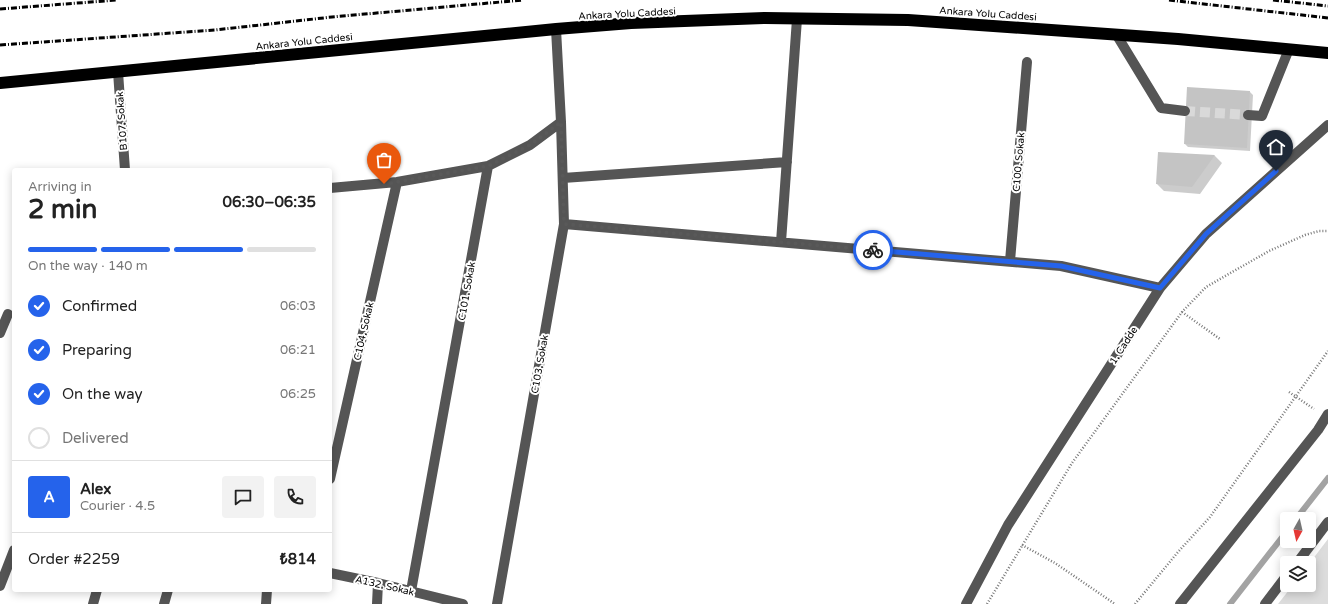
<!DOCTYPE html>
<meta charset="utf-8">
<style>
body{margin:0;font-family:"Varela Round",sans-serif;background:#f2f2f2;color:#222;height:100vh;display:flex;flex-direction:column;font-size:15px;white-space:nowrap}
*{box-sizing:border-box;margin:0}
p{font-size:13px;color:#767676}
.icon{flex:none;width:22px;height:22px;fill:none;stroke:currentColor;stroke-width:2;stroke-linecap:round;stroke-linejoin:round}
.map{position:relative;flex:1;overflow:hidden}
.side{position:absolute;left:12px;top:168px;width:320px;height:424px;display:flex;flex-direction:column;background:#fff;border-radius:4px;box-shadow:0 2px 10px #0003}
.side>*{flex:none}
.needle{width:26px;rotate:188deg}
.controls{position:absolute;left:1280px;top:512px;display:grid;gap:8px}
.controls a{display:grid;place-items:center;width:36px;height:36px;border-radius:4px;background:#fff;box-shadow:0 2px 10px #0003;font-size:20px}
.pin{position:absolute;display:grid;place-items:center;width:34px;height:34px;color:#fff;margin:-41px -17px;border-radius:50% 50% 50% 0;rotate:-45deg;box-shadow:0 0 4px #0007}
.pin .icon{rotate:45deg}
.courier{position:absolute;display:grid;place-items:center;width:40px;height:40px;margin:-20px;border:3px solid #2563eb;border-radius:50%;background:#fff;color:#222;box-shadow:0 1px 5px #0007}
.head em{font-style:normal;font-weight:700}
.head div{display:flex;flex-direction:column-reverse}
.head{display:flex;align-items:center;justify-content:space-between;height:68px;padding:0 16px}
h1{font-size:26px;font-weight:700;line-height:30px}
.bar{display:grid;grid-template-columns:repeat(4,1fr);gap:6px 4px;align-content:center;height:48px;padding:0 16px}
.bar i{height:5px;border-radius:3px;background:#e0e0e0}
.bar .active{background:#2563eb}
.bar p{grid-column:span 4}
.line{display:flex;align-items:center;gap:10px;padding:0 16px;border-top:1px solid #e0e0e0}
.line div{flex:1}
.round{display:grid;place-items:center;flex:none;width:42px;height:42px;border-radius:4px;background:#f2f2f2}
ol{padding:0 16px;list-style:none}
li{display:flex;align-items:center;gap:12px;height:44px}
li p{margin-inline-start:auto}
li .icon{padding:4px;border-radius:50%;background:#2563eb;color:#fff;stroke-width:4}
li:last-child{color:#767676}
li i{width:22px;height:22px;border:2px solid #e0e0e0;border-radius:50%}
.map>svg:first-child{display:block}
.green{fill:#dcdcdc}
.shadow{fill:#0003}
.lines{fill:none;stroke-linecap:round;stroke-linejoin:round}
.stream{stroke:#a3a3a3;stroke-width:6}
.building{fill:#c4c4c4}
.minor-tunnel{stroke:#d9d9d9;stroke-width:10;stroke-dasharray:10 5;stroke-linecap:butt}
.path{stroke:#777;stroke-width:2.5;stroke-dasharray:1 2;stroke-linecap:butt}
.minor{stroke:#555;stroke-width:10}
.highway{stroke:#000;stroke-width:12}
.rail{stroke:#000;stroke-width:3;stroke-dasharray:6 2 1 2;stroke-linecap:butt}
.done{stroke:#595959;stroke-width:4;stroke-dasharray:0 7.2}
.route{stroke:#2563eb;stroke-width:5}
.labels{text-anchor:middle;stroke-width:4;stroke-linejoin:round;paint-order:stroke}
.street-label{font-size:10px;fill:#000;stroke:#fff}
</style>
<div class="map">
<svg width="1328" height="604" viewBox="0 0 1328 604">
<rect width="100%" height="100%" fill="#fff"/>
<!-- green -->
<path class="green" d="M1328,539V604H1278L1293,585H1309V564Z"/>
<!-- shadow -->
<path class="shadow" d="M1250,92L1253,95L1250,151L1188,147L1185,144Z
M1159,153L1215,156L1222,163L1200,194L1164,191L1157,184Z"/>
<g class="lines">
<!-- stream -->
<path class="stream" d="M1296,519L1328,478
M1230,604L1287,531"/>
</g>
<!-- building -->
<path class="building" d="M1187,87L1250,91L1247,148L1184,144Z
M1158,152L1215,155L1192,187L1156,184Z"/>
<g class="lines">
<!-- minor-tunnel -->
<path class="minor-tunnel" d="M1185,111L1248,115"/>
<!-- path -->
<path class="path" d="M1182,312L1220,339
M1289,392L1314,409
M1022,545L1055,563L1115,604
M987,604L1072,463L1182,312L1206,287L1269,251L1305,235L1319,231H1328
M1135,604L1178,552L1210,517L1328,351"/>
<!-- minor -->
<path class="minor" d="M1116,34L1161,108L1185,111
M118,72L125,170
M1248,115L1262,116L1289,49
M563,178L787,162
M330,188L397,182L488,166
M564,224L1061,266L1160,288
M781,242L797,19
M1010,261L1027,62
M0,333L8,314
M330,479L397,182
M1297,563L1328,522
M330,573L378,583L463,604
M0,586L14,550
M411,591L488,166L530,145L561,122L556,29
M93,604L97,590
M164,604L168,590
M266,604L267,590
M377,604L378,583
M497,604L564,224L561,122
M966,604L1008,525L1160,288L1206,234L1328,125
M1180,604L1318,430L1328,414
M1265,604L1287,575"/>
<!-- highway -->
<path class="highway" d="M0,83L556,29L631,23L765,18L908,20L1178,39L1328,53"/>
<!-- rail -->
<path class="rail" d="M1169,0L1328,18
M1273,0L1328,6
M0,9L117,0
M0,45L215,30L332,17L523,0"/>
</g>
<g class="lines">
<!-- done -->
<path class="done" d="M384,184L397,182L488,166L530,145L561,122L564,224L873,250"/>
<!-- route -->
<path class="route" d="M873,250L1061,266L1160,288L1206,234L1276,171"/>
</g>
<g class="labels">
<!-- street labels -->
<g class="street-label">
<text transform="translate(627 13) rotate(-3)" y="4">Ankara Yolu Caddesi</text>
<text transform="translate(988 13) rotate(4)" y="4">Ankara Yolu Caddesi</text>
<text transform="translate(304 41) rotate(-6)" y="4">Ankara Yolu Caddesi</text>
<text transform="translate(121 121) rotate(-94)" y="4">B107. Sokak</text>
<text transform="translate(1018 162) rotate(-85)" y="4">C100. Sokak</text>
<text transform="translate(466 291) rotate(-80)" y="4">C101. Sokak</text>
<text transform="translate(363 331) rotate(-77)" y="4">C104. Sokak</text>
<text transform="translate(1123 345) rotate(-57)" y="4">1. Cadde</text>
<text transform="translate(539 364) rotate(-80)" y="4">C103. Sokak</text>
<text transform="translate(385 585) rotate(13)" y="4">A132. Sokak</text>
</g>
</g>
</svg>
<div class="controls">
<a><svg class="needle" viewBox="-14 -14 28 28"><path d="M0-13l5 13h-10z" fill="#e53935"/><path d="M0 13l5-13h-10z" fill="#767676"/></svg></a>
<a><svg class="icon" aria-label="layers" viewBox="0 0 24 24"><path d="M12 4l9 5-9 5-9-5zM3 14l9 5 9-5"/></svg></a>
</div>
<div class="pin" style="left:384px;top:184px;background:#ea580c"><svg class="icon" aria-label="bag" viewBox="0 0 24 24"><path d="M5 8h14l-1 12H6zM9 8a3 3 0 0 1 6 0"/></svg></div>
<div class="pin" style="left:1276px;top:171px;background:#1f2937"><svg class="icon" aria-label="home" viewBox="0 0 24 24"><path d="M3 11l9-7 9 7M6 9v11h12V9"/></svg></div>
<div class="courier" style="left:873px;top:250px"><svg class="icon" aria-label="bike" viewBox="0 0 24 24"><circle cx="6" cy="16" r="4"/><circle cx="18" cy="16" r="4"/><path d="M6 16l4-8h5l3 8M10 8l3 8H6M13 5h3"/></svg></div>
<section class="side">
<div class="head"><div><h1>2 min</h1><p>Arriving in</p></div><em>06:30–06:35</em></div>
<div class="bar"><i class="active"></i><i class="active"></i><i class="active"></i><i></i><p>On the way · 140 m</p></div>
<ol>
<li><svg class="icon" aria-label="check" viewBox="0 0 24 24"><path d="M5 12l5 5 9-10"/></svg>Confirmed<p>06:03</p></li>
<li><svg class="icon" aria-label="check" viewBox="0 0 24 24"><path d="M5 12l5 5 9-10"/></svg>Preparing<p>06:21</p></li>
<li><svg class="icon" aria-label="check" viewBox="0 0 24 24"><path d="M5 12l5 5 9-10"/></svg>On the way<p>06:25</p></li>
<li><i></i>Delivered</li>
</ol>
<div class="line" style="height:72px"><b class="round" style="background:#2563eb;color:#fff">A</b><div><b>Alex</b><p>Courier · 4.5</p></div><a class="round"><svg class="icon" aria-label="chat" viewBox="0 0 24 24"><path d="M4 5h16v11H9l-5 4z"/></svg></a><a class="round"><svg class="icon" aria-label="phone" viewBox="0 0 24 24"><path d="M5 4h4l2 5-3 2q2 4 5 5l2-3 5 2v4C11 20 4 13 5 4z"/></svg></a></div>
<div class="line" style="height:52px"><div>Order #2259</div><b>₺814</b></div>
</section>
</div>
